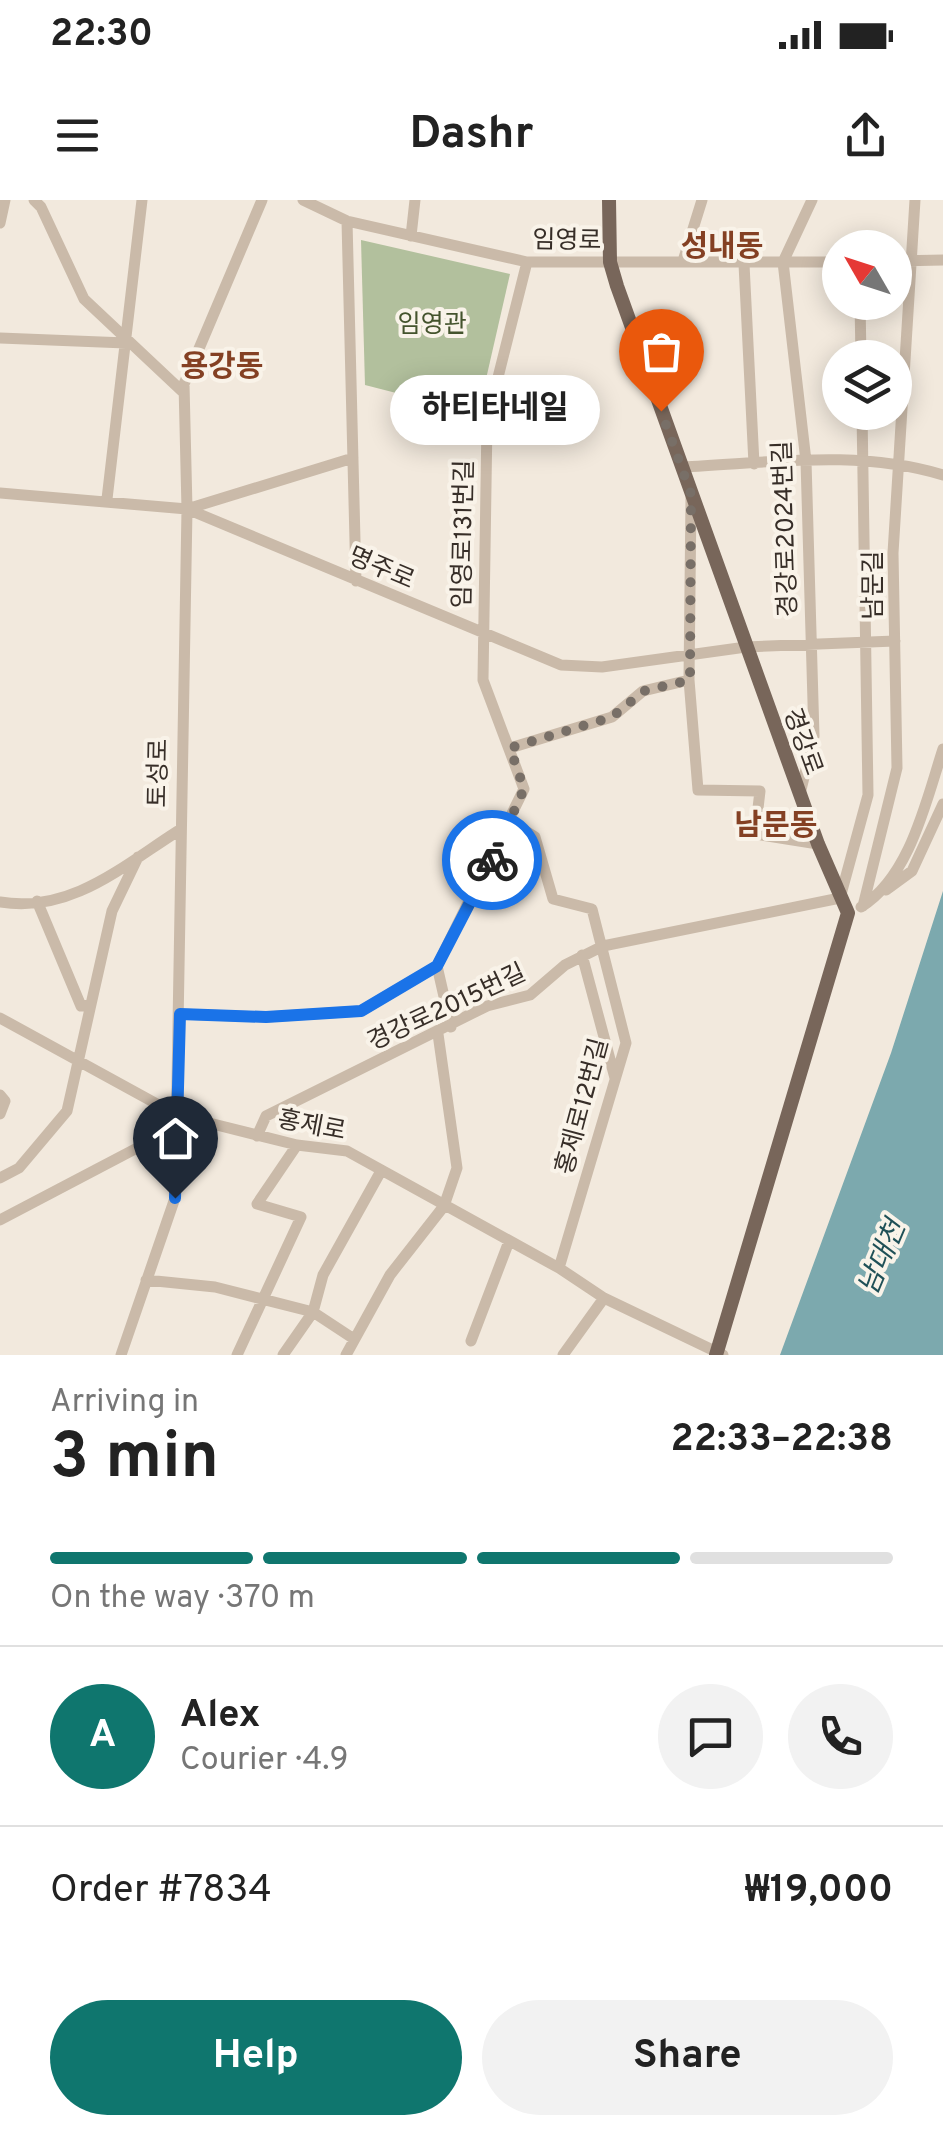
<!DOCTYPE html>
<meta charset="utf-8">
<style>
body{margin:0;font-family:Overpass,"Noto Sans KR",sans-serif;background:#f2f2f2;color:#222;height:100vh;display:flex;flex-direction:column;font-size:38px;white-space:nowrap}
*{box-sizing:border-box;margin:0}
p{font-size:32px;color:#767676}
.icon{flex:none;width:55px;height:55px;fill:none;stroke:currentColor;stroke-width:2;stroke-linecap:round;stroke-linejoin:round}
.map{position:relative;height:1155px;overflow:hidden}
.details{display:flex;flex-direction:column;background:#fff;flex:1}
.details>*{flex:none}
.needle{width:65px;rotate:309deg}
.fabs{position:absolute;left:822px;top:30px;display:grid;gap:20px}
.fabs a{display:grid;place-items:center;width:90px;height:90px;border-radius:50%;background:#fff;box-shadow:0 5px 25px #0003;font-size:50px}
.pin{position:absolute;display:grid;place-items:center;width:85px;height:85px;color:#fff;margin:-102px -42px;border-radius:50% 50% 50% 0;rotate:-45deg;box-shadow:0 0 10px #0007}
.pin .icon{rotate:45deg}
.courier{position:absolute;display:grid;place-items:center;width:100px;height:100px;margin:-50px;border:8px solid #1a73e8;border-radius:50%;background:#fff;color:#222;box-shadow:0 2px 12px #0007}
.bubble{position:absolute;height:70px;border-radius:35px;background:#fff;box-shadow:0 5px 25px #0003;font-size:32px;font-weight:700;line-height:70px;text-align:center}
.summary em{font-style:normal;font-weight:700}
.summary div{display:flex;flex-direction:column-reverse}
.summary{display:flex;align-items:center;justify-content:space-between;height:170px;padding:0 50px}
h1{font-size:65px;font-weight:700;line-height:75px}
.bar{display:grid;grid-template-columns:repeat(4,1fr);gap:15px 10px;align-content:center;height:120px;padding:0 50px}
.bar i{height:12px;border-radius:8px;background:#e0e0e0}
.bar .active{background:#0f766e}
.bar p{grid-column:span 4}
.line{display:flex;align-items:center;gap:25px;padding:0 50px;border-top:2px solid #e0e0e0}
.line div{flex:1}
.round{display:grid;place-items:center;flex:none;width:105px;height:105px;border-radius:52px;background:#f2f2f2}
.button{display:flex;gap:20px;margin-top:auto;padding:20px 50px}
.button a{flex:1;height:115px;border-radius:60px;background:#0f766e;color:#fff;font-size:40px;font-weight:700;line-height:115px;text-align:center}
.button a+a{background:#f2f2f2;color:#222}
.status{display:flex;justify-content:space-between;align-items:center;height:70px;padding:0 50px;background:#fff;direction:ltr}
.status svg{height:28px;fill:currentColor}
header{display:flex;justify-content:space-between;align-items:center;height:130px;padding:0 50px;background:#fff;font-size:45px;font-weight:700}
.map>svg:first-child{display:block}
.green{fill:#b2c09d}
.water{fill:#7ca9ae}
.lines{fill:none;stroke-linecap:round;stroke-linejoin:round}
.minor{stroke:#cabaa9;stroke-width:11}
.major{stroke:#78665a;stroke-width:14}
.done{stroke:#786f67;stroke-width:10;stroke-dasharray:0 18}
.route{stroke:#1a73e8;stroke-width:12}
.labels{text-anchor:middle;stroke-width:8;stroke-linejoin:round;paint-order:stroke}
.street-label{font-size:25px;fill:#372e28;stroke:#f9f3e9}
.park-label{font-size:25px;fill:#44542d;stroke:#f9f3e9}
.water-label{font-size:28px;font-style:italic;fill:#1f5057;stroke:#f9f3e9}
.quarter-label{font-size:30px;font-weight:bold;fill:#844023;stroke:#f9f3e9}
</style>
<div class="status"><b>22:30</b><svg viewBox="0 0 49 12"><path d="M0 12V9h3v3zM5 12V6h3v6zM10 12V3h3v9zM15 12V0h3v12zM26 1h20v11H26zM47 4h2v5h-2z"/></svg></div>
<header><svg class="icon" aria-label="menu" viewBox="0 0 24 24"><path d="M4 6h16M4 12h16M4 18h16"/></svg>Dashr<svg class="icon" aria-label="share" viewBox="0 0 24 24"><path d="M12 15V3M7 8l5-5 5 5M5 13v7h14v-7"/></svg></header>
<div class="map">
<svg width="943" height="1155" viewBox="0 0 943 1155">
<rect width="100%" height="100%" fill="#f2e9dd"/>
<!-- green -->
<path class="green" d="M361,40L510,74L478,214L365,185Z"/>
<!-- water -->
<path class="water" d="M943,691V1155H780L891,853Z"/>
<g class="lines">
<!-- minor -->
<path class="minor" d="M34,0L41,7L84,99L184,193
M303,0L347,21L527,62H840
M347,21L356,381
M0,23L5,0
M411,36L415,0
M683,61L702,0
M895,61L943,60
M744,64L754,264
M860,102L861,158
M0,138L126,143
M682,267C771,263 857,249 943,275
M0,293L187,309L561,465L602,467L746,447L895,441
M691,298L689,480L698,590L760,591L755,634L818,644
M107,299L142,0
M187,309L353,258
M510,548L612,517L643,491L689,480
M800,594L814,536L806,261L783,62L812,0
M511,622L535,637L553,699L592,709L626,843L559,1068
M886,690L912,671L943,604
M37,701L81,806L90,805
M0,702C70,714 123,666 178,631
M863,706L897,568L893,353L915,0
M861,707C910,677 926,601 943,549
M582,755L615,878
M179,814L266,817L361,811L437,766
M0,818L177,915L297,945L347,951L559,1068L604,1098L723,1155
M451,827L437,766L524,589L483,480L487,221L527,62
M0,895L5,901L0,914
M257,936L266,916L487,806L530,795L565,765L603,746L840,698L868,595L862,212
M0,978L19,968L67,911L112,711L138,657
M0,1020L158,937L177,915
M146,1080L215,1087L313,1112L354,1139
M471,1141L508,1044
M121,1155L175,998L187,309L184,184L262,0
M237,1155L301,1017L257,1004L297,945
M283,1155L313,1112L323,1075L381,971
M346,1155L390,1075L444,1006L457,968L438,834
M563,1155L604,1098"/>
<!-- major -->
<path class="major" d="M609,0L610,62L617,86L818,644L848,713L716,1155"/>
</g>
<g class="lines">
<!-- done -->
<path class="done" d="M492,660L524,589L510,548L612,517L644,491L690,480L691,294L661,211"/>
<!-- route -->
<path class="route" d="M175,998L180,814L266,817L361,811L437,766L492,660"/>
</g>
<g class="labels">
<!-- street labels -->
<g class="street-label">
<text transform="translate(567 39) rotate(1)" y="9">임영로</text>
<text transform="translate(784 329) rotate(-92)" y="9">경강로2024번길</text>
<text transform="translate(462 334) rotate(-89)" y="9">임영로131번길</text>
<text transform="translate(382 367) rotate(23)" y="9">명주로</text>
<text transform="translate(872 385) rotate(-90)" y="9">남문길</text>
<text transform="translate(804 541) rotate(70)" y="9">경강로</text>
<text transform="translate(157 573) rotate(-89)" y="9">토성로</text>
<text transform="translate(446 806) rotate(-25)" y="9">경강로2015번길</text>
<text transform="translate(581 906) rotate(-75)" y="9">홍제로12번길</text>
<text transform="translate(312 924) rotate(11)" y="9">홍제로</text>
</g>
<!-- park labels -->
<g class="park-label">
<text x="432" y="132">임영관</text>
</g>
<!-- water labels -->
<g class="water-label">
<text transform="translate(881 1057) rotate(-67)" y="10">남대천</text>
</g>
<!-- quarter labels -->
<g class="quarter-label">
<text x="722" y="56">성내동</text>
<text x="222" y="176">용강동</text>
<text x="776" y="635">남문동</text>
</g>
</g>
</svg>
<div class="fabs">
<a><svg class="needle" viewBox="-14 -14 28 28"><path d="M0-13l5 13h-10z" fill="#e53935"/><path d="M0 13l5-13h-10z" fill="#767676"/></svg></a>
<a><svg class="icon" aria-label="layers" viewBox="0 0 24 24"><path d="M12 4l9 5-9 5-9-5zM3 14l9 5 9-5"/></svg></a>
</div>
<div class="pin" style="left:661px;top:211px;background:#ea580c"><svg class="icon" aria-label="bag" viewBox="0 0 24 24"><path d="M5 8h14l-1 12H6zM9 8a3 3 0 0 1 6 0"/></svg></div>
<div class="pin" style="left:175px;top:998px;background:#1f2937"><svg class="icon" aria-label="home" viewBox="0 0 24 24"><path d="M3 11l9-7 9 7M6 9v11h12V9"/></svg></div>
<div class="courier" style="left:492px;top:660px"><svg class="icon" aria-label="bike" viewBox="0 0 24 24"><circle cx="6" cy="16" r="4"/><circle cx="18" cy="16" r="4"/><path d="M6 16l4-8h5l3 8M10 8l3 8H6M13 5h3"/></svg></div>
<div class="bubble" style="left:390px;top:175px;width:210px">하티타네일</div>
</div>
<section class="details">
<div class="summary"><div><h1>3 min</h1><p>Arriving in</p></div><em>22:33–22:38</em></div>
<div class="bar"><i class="active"></i><i class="active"></i><i class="active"></i><i></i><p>On the way · 370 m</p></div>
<div class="line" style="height:180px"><b class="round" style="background:#0f766e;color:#fff">A</b><div><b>Alex</b><p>Courier · 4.9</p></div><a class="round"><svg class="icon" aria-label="chat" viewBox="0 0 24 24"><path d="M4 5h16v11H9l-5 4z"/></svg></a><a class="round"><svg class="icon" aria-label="phone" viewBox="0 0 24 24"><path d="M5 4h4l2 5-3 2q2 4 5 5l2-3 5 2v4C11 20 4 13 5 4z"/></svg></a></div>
<div class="line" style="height:130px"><div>Order #7834</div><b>₩19,000</b></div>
<div class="button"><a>Help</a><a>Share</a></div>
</section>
